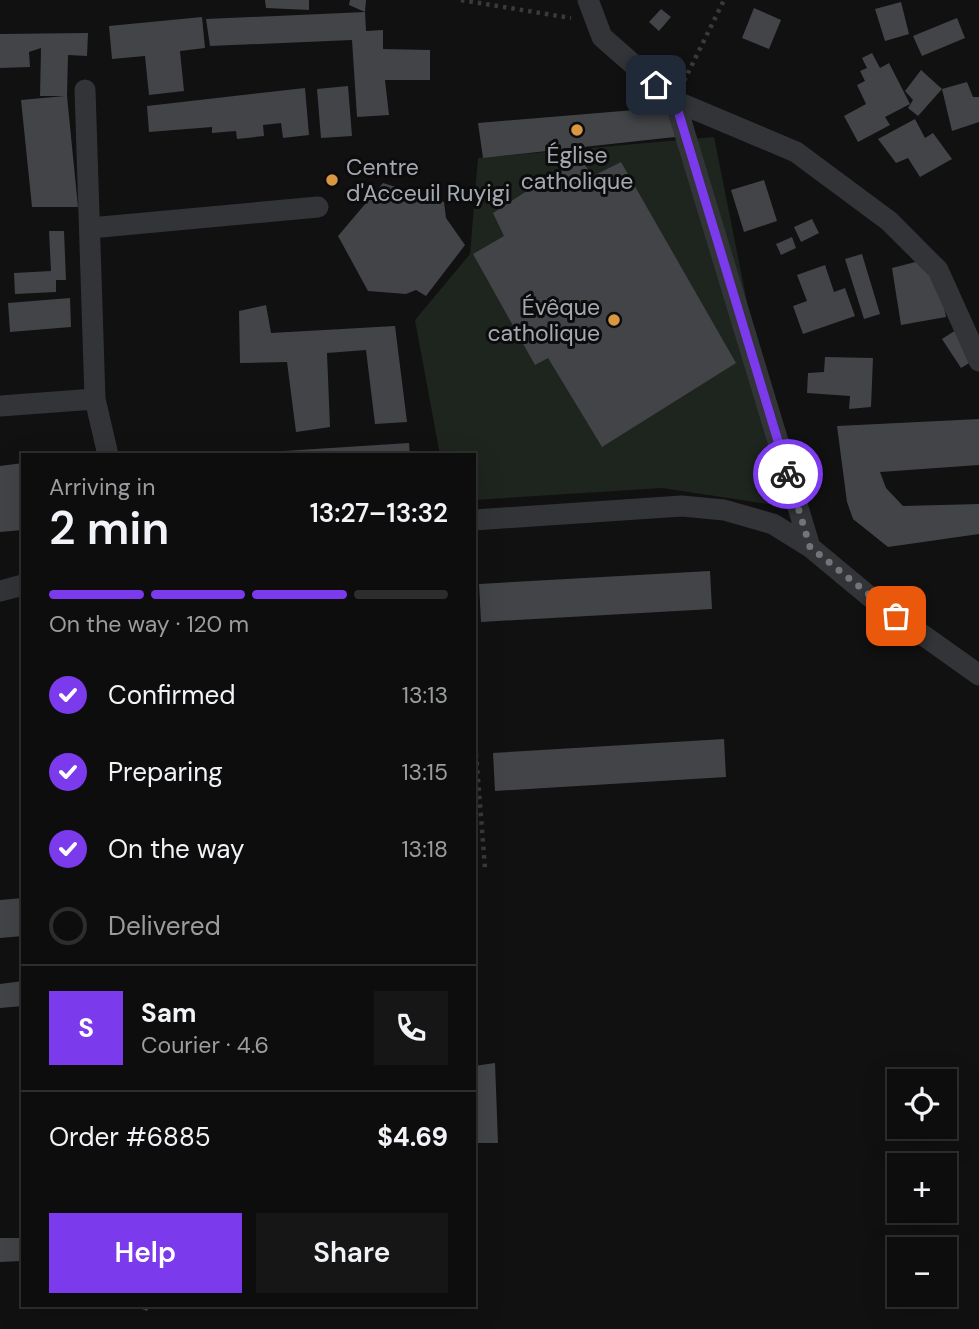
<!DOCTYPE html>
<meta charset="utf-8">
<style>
body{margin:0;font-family:"DM Sans",sans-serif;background:#161617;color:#f1f3f6;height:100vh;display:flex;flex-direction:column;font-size:26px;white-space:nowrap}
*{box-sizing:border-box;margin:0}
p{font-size:23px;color:#9a9c9e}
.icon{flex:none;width:38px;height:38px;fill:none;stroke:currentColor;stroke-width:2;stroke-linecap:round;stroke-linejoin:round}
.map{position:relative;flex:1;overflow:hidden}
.sheet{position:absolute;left:21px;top:453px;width:455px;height:854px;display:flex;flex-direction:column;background:#0d0d0e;border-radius:0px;box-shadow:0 7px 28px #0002,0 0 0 2px #2d2d2e}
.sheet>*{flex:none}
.buttons{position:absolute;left:887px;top:1069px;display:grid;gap:14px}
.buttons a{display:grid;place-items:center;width:70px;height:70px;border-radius:0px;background:#0d0d0e;box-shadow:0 7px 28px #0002,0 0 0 2px #2d2d2e;font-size:35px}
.pin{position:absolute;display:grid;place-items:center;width:60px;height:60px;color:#fff;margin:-30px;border-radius:14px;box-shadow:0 4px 10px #0006}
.courier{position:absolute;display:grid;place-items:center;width:70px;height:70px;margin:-35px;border:5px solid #7c3aed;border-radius:50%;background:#fff;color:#222;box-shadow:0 2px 9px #0007}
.summary em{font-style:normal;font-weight:600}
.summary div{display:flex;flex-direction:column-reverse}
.summary{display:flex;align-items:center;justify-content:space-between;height:119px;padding:0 28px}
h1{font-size:46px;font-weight:600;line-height:52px}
.bar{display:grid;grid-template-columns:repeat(4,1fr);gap:10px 7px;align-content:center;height:84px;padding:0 28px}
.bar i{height:9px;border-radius:5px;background:#2d2d2e}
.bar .current{background:#7c3aed}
.bar p{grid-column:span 4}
.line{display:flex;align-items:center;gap:18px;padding:0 28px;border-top:2px solid #2d2d2e}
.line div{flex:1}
.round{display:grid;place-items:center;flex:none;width:74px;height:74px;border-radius:0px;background:#161617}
ol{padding:0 28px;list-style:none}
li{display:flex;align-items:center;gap:21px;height:77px}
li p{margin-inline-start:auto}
li .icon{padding:7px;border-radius:50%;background:#7c3aed;color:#fff;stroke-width:4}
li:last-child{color:#9a9c9e}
li i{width:38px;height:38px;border:4px solid #2d2d2e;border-radius:50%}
.action{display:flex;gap:14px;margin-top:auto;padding:14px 28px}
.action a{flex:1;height:80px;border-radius:0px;background:#7c3aed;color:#fff;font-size:28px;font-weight:600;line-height:80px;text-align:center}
.action a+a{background:#161617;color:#f1f3f6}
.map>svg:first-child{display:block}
.green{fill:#1e241e}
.building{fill:#434447}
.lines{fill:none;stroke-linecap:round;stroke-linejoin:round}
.path{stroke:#393a3d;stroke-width:4.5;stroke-dasharray:3.5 5;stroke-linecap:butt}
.street{stroke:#323437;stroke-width:21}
.done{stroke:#717479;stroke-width:7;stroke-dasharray:0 12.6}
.route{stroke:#7c3aed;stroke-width:9}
.poi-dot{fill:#d99742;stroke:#0c0c0d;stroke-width:2.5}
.labels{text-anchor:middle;stroke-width:6;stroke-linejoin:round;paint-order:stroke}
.poi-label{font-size:23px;fill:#a4a9b1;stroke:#0c0c0d}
</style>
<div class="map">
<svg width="979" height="1329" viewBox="0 0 979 1329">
<rect width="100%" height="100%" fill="#111112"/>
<!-- green -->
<path class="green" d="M714,137L788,507L662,488L474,500V455H440L415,320L470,254L478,158Z"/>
<!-- building -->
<path class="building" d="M265,0H309V10L266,8Z
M350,0H366L365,12L349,5Z
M901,2L909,34L885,41L875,9Z
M754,8L781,20L769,49L742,38Z
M661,9L671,17L659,31L649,22Z
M365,12L366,31L383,30V49L430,50V80H385L389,115L357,117L352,40L210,46L206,19Z
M202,17L205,48L180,51L184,91L149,95L145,56L112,59L109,26Z
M957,18L965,38L922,56L913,36Z
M88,33L87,56L68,55L67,96L78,207H32L21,100L65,96H40L41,48L29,52L30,67L0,68V34Z
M872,53L880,68L889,63L910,104L885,117L890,125L858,142L844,116L866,104L857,85L865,81L860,71L867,68L862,58Z
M921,70L942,89L918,116L908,108L913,100L905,91Z
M967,82L973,97H979V122L952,131L942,89Z
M348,86L352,136L321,138L317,89Z
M305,88L309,135L283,138L281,123L263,125L264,136L237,139L236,131L212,133V127L149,132L147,106Z
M671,107L675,137L483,158L478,123Z
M915,119L925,138L933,133L952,159L920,177L908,158L896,163L878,139Z
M579,157L593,176L621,162L736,363L602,447L548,358L535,365L473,254L504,236L493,213Z
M764,180L777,221L744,232L731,190Z
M383,183L444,202L446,218L465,245L426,296L416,290L406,294L368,291L338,236Z
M812,219L819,233L801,242L794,227Z
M49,231H64L66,280H56V292L15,294L14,273L51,271Z
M792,237L796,248L781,255L776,244Z
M862,254L880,314L864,319L845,259Z
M935,257L946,317L901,325L892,268Z
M825,265L834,292L845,288L855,316L803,334L793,306L807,301L797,275Z
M70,298L71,327L10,332L8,303Z
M266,305L271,333L395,326L407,422L375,424L366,350L327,353L330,427L296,432L287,362L240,363L239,311Z
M959,328L979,357L961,368L942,339Z
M825,357L873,358L871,407L849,409L850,396L807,393L808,373L824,372Z
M979,419V465L880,472L886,488L903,506L979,504V534L888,547L853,519L847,502L837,426Z
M409,443L410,455H268V452Z
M23,463V530L0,532V466Z
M710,571L712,609L481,622L479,584Z
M724,739L726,777L495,791L493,753Z
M23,898V936L0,938V900Z
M23,981V1006L0,1008V984Z
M474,1018H476L477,1036L474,1037Z
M495,1063L498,1143H474V1066Z
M0,1238H23V1261L0,1262Z
M134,1306H150L147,1311Z"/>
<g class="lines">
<!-- path -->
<path class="path" d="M461,0L571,18
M684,81L724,0
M474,728L485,868"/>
<!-- street -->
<path class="street" d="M588,0L602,37L675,101L810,547
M85,90L95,399
M675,101L796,152L889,221L938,270L979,361
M90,228L318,207
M0,406L95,399L108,455
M474,520L682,506L724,510L773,524L810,547L875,601L979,675
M0,591L23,585"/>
</g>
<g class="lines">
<!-- done -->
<path class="done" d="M788,474L810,547L896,616"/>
<!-- route -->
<path class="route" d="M656,85L675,101L788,474"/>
</g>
<!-- markers -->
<g class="poi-dot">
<circle cx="577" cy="130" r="7"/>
<circle cx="332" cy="180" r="7"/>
<circle cx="614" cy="320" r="7"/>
</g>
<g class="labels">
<!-- poi labels -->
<g class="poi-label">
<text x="577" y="163">Église<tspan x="577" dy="26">catholique</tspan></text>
<text x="346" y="175" text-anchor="start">Centre<tspan x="346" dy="26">d'Acceuil Ruyigi</tspan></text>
<text x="600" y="315" text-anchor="end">Évêque<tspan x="600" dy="26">catholique</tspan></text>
</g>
</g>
</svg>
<div class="buttons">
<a><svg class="icon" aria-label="locate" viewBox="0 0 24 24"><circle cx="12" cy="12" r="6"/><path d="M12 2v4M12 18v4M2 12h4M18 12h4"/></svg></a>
<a>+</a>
<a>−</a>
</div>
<div class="pin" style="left:896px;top:616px;background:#ea580c"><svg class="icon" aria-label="bag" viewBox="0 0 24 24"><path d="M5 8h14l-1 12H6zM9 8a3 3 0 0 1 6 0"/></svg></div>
<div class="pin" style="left:656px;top:85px;background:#1f2937"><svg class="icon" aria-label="home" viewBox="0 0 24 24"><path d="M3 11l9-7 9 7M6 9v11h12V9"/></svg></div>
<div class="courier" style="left:788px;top:474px"><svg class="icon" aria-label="bike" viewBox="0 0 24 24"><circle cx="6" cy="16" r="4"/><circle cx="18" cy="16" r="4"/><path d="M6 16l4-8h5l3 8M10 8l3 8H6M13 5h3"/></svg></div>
<section class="sheet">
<div class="summary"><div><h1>2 min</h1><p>Arriving in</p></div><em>13:27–13:32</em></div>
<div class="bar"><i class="current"></i><i class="current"></i><i class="current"></i><i></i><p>On the way · 120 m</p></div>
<ol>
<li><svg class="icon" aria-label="check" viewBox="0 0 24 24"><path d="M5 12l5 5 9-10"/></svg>Confirmed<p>13:13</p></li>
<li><svg class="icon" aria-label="check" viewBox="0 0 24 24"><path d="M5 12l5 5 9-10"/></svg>Preparing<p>13:15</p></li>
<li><svg class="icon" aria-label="check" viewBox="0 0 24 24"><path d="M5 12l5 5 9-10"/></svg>On the way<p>13:18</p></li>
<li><i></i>Delivered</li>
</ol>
<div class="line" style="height:126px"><b class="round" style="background:#7c3aed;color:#fff">S</b><div><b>Sam</b><p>Courier · 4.6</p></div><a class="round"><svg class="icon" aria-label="phone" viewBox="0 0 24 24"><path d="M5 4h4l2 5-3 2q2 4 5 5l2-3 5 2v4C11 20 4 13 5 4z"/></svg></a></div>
<div class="line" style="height:91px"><div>Order #6885</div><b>$4.69</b></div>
<div class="action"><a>Help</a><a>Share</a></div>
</section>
</div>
